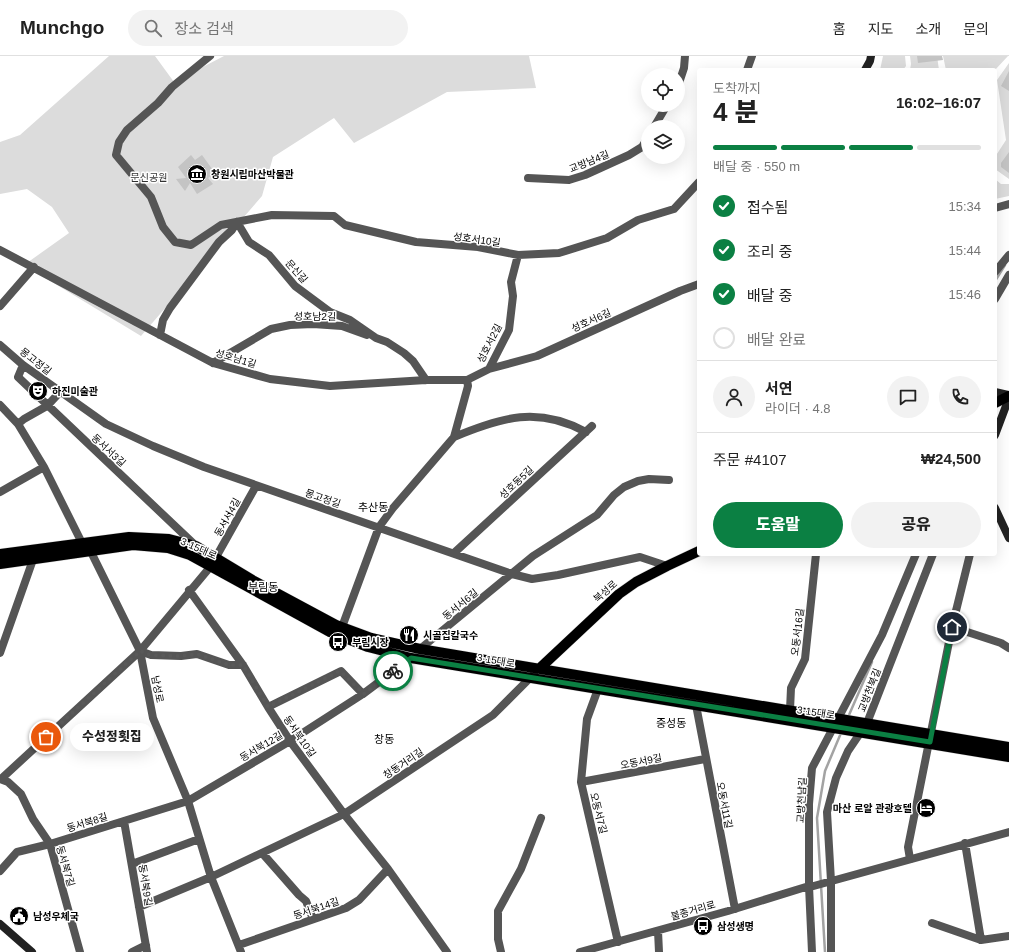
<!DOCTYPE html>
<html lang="ko">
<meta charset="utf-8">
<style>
body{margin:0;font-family:Helvetica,"Noto Sans KR",sans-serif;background:#f2f2f2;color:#222;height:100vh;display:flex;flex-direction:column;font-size:15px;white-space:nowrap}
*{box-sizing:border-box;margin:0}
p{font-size:13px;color:#767676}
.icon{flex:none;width:22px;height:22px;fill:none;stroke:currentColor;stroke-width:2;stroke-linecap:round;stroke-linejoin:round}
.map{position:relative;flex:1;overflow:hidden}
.drawer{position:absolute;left:697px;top:12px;width:300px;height:488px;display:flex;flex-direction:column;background:#fff;border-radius:4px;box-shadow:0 4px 16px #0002}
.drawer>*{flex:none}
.buttons{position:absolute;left:641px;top:12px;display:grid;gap:8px}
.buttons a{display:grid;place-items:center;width:44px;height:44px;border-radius:50%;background:#fff;box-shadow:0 4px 16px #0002;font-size:20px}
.pin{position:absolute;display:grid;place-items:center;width:34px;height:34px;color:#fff;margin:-17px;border:2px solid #fff;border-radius:50%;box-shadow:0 1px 4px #0007}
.courier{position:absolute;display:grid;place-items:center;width:40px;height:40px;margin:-20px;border:3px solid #0b8043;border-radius:50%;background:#fff;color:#222;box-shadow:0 1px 5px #0007}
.bubble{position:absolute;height:28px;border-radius:14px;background:#fff;box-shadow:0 4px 16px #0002;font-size:13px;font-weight:800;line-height:28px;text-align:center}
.summary em{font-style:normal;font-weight:800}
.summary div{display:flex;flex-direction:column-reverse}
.summary{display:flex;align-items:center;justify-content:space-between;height:68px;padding:0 16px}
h1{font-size:26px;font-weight:800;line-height:30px}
.bar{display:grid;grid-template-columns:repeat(4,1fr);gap:6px 4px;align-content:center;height:48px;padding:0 16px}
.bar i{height:5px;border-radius:3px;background:#e0e0e0}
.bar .current{background:#0b8043}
.bar p{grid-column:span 4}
.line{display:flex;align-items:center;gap:10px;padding:0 16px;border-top:1px solid #e0e0e0}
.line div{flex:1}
.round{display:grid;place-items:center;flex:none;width:42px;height:42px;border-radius:21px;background:#f2f2f2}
ol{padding:0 16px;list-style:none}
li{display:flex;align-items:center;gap:12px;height:44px}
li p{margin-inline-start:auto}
li .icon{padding:4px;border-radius:50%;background:#0b8043;color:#fff;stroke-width:4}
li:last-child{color:#767676}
li i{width:22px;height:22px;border:2px solid #e0e0e0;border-radius:50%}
.button{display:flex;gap:8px;margin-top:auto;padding:8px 16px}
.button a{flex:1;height:46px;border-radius:24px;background:#0b8043;color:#fff;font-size:16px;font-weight:800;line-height:46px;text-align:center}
.button a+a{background:#f2f2f2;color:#222}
header{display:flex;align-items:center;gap:24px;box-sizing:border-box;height:56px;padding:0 20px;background:#fff;border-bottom:1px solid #e0e0e0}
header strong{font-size:19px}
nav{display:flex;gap:22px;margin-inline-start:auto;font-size:14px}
.search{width:280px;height:36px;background:#f2f2f2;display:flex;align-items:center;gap:10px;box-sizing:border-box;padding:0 14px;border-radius:22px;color:#767676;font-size:15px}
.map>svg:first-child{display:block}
.green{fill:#dcdcdc}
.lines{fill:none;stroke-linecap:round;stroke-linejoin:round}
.stream{stroke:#a3a3a3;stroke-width:2.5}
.building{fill:#c4c4c4}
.primary-casing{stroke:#dbdbdb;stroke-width:11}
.minor{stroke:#555;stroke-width:8}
.tertiary{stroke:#555;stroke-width:8}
.secondary{stroke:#222;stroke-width:8}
.primary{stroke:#000;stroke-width:10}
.done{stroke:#595959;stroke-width:4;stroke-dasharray:0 7.2}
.route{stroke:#0b8043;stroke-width:5}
.labels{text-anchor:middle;stroke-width:3;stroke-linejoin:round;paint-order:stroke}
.street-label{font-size:10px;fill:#000;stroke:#fff}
.poi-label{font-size:10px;font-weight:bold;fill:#000;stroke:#fff;text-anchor:start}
.park-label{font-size:10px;fill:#333;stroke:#fff}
.neighbourhood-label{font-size:11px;fill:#000;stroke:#fff}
</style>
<header>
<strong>Munchgo</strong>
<div class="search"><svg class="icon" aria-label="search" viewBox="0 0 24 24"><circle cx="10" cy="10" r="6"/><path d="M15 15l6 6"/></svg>장소 검색</div>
<nav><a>홈</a><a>지도</a><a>소개</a><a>문의</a></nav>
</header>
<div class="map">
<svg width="1009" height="896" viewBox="0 0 1009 896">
<rect width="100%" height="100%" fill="#fff"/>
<!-- green -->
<path class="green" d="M109,0H155L174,26L224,0H529L536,32L447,36L354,87L334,62L273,101L262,140L141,280L24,209L69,177L52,151L27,133L0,138V86L20,79Z
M883,0H905L906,10L903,14H880Z
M910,0H937L939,14H910L911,8Z
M943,0H1008L995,14H946Z
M1009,7V123L995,113V101L1006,84L997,24Z
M995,123L1001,128H1009V140L995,143Z"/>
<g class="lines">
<!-- stream -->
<path class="stream" d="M995,225L1005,209
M849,659L872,606
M825,896L817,762L825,715L841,677"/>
</g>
<!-- building -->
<path class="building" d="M917,0H942L943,4L918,7Z
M1009,15V35L1001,30Z
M1009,96V117L1001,111V107Z
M191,99L195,104L202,99L215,117L208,122L213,128L197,138L190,127L185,135L176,123L186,122L178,111Z"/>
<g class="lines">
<!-- primary casing -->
<g class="primary-casing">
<path id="primary" d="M995,347L1009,340
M0,498L129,481L169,483L196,490L254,525L336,569L371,582L420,593L1009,691
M0,508L133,489L168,492L190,499L330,576L368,591L411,602L1009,701
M540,612L619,538L636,526L667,510L699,495"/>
</g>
<!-- minor -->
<path class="minor" d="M210,0L172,31L158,47L127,74L119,86L116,99L151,141L163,171L175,186L191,189L221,169L272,159L334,160L345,169L416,186L478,191L518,199L559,197L607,182L638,164L674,153L699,126
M747,14L752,0
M678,30L684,12L685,0
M654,71L667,49
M528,122L569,124L585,119L629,99L642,91L648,81
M995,152L1009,148
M237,166L249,186L269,199L295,230L330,256L350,264L376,282L387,286L404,297L413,305L426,324
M0,194L213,307L270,323L330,330L426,324H467L489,313L509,274L513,240L511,226L518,199
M995,216L1009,199
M995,243L1009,219
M0,250L34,211
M160,279L163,264L170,252L219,186L232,174L237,166
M0,289L23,309L106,368L153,390L204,411L512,518L532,523L558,519L640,501L667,510
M213,307L271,273L290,269L313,268L342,270L367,279
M23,309L18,321L196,490
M489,313L537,300L680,235L699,228
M0,349L18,368L44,411L82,487L90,494L140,595L153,662L188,745L211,821L241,896
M18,368L24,363L47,350L60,336
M454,381C502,361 538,350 586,376
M0,436L44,411
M454,497L592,370
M189,534L243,609L268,651L290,685L344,758L388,813L447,896
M342,571L379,471L393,452L454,381L468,330L467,324
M952,571L1001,587L1009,592
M420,593L533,500L597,459L614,439L624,431L638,425L649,423L669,424
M140,595L151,599L181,600L197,598L229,609H243
M0,597L35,498
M598,633L587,663L581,726L618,886
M696,649L735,853
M268,651L341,615L363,638
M790,654L791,632L805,603L816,498
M0,723L8,726L21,738L33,763L50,788L80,896
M1,723L140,595L211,510L256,430
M581,726L705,703
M124,765L147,896
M965,787L981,884
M263,798L299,839L306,845L313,863
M132,808L199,783
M0,815L17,796L50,788L188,745L290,685L363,638L411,602
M139,851L211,821L344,758L493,659L534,618
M932,867L981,884L1009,880
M658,875L659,896
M239,889L346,852L359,844L388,813
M132,896L146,889
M501,896L498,883V855L521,813L541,762
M580,896L728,855L809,830L810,831L1009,776
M812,896L809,830V748L812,712L882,579L916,498
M831,896V825L827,756L836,722L848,695L867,667L933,498"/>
<!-- tertiary -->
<path class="tertiary" d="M910,803L908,791L952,571L970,498"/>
<!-- secondary -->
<path class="secondary" d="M865,14L870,5L871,0
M995,336L1009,339
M995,379L1009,342
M995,452L1009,482
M0,868L32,896"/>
<!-- primary -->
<use href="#primary" class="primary"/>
</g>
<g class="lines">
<!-- done -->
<path class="done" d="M46,681L140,595L151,599L181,600L197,598L229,609H243L268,651L340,615L364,638L393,615"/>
<!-- route -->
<path class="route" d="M393,615L411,602L930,686L952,571"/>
</g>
<!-- icons -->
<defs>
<g id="museum-disc" transform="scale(1)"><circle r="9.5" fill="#000" stroke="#fff"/><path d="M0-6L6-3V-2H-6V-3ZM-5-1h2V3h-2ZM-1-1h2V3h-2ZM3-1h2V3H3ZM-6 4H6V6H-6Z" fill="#fff"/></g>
<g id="theatre-disc" transform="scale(1)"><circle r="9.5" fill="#000" stroke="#fff"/><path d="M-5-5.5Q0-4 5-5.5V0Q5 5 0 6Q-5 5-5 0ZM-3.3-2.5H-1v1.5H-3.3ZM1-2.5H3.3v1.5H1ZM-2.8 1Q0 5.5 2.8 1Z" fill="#fff"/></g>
<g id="restaurant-disc" transform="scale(1)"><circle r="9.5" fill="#000" stroke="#fff"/><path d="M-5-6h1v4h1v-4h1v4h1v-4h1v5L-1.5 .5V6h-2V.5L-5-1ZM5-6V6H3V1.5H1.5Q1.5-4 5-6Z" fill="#fff"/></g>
<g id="bus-disc" transform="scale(1)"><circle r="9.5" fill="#000" stroke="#fff"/><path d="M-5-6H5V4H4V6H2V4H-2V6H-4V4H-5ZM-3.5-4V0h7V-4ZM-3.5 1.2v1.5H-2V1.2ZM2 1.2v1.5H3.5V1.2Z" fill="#fff"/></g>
<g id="hotel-disc" transform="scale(1)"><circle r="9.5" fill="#000" stroke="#fff"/><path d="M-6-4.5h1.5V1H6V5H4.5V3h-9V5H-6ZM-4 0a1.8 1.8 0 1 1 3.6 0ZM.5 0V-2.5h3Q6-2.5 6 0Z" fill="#fff"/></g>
<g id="civic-disc" transform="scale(1)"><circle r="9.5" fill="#000" stroke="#fff"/><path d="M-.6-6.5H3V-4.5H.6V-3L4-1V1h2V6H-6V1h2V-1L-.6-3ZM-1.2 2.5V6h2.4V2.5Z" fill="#fff"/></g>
</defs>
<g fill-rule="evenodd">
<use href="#museum-disc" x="197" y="118"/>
<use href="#theatre-disc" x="38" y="335"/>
<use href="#restaurant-disc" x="409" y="579"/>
<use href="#bus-disc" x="338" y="586"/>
<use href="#hotel-disc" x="926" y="752"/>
<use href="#civic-disc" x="19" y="860"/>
<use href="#bus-disc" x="703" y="870"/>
</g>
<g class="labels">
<!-- street labels -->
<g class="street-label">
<text transform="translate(589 105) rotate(-22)" y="4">교방남4길</text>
<text transform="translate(477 183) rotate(8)" y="4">성호서10길</text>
<text transform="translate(297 215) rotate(48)" y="4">문신길</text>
<text transform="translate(315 260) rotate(1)" y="4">성호남2길</text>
<text transform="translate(591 264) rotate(-24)" y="4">성호서6길</text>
<text transform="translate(489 287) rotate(-63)" y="4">성호서2길</text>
<text transform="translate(236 302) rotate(17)" y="4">성호남1길</text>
<text transform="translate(36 305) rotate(38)" y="4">몽고정길</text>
<text transform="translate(109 394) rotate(43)" y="4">동서서3길</text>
<text transform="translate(516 426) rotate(-43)" y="4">성호동5길</text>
<text transform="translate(323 442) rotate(19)" y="4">몽고정길</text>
<text transform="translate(227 461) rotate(-61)" y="4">동서서4길</text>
<text transform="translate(199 492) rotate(24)" y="4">3·15대로</text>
<text transform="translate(605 535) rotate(-41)" y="4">북성로</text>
<text transform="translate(460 548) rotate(-39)" y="4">동서서6길</text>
<text transform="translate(797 576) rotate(-83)" y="4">오동서16길</text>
<text transform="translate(496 604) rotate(10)" y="4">3·15대로</text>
<text transform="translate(158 633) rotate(79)" y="4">남성로</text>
<text transform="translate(869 634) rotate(-69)" y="4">교방천북길</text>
<text transform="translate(816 656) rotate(9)" y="4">3·15대로</text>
<text transform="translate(300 680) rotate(55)" y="4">동서북10길</text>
<text transform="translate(261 690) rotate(-31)" y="4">동서북12길</text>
<text transform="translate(641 705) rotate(-11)" y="4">오동서9길</text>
<text transform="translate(403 707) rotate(-34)" y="4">창동거리길</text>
<text transform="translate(801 744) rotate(-87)" y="4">교방천남길</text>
<text transform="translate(725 749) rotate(79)" y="4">오동서11길</text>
<text transform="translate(599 757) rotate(76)" y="4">오동서7길</text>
<text transform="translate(87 766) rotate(-17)" y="4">동서북8길</text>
<text transform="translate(66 810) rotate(74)" y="4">동서북7길</text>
<text transform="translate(146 829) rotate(81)" y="4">동서북9길</text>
<text transform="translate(316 852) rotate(-19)" y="4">동서북14길</text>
<text transform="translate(693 854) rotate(-16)" y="4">불종거리로</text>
</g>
<!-- poi labels -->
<g class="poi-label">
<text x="211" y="122">창원시립마산박물관</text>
<text x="52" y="339">하진미술관</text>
<text x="423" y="583">시골집칼국수</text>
<text x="352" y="590">부림시장</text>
<text x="912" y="756" text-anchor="end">마산 로얄 관광호텔</text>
<text x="33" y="864">남성우체국</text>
<text x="717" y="874">삼성생명</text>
</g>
<!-- park labels -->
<g class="park-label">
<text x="149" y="125">문신공원</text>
</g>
<!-- neighbourhood labels -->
<g class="neighbourhood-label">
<text x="373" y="455">추산동</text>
<text x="263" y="535">부림동</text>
<text x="671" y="671">중성동</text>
<text x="384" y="687">창동</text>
</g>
</g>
</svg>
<div class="buttons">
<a><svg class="icon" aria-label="locate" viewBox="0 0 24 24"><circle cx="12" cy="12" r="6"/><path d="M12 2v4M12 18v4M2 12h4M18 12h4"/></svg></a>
<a><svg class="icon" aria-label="layers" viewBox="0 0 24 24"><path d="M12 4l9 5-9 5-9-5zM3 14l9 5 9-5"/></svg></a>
</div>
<div class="pin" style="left:46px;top:681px;background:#ea580c"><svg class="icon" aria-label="bag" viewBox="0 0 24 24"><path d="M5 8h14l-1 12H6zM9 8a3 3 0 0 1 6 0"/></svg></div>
<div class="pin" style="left:952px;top:571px;background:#1f2937"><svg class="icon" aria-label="home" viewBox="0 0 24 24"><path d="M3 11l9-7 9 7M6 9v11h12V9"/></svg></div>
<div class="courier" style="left:393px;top:615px"><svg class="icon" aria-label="bike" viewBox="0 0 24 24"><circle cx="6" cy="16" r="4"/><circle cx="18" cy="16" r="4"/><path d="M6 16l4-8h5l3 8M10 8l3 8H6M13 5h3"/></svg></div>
<div class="bubble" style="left:70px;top:667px;width:84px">수성정횟집</div>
<section class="drawer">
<div class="summary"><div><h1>4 분</h1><p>도착까지</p></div><em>16:02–16:07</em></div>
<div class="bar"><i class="current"></i><i class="current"></i><i class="current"></i><i></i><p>배달 중 · 550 m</p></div>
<ol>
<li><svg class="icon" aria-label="check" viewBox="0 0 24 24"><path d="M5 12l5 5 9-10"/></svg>접수됨<p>15:34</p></li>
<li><svg class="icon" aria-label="check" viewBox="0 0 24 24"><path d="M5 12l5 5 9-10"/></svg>조리 중<p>15:44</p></li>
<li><svg class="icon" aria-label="check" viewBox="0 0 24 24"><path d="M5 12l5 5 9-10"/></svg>배달 중<p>15:46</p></li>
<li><i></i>배달 완료</li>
</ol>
<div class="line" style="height:72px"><a class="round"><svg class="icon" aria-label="person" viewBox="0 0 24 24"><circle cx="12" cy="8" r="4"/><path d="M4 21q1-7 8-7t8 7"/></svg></a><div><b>서연</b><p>라이더 · 4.8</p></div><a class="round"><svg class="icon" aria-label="chat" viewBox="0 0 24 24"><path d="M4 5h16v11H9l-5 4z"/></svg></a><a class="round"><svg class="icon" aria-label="phone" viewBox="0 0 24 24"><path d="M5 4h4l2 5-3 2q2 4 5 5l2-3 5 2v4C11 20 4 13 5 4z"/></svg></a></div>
<div class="line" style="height:52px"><div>주문 #4107</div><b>₩24,500</b></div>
<div class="button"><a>도움말</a><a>공유</a></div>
</section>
</div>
